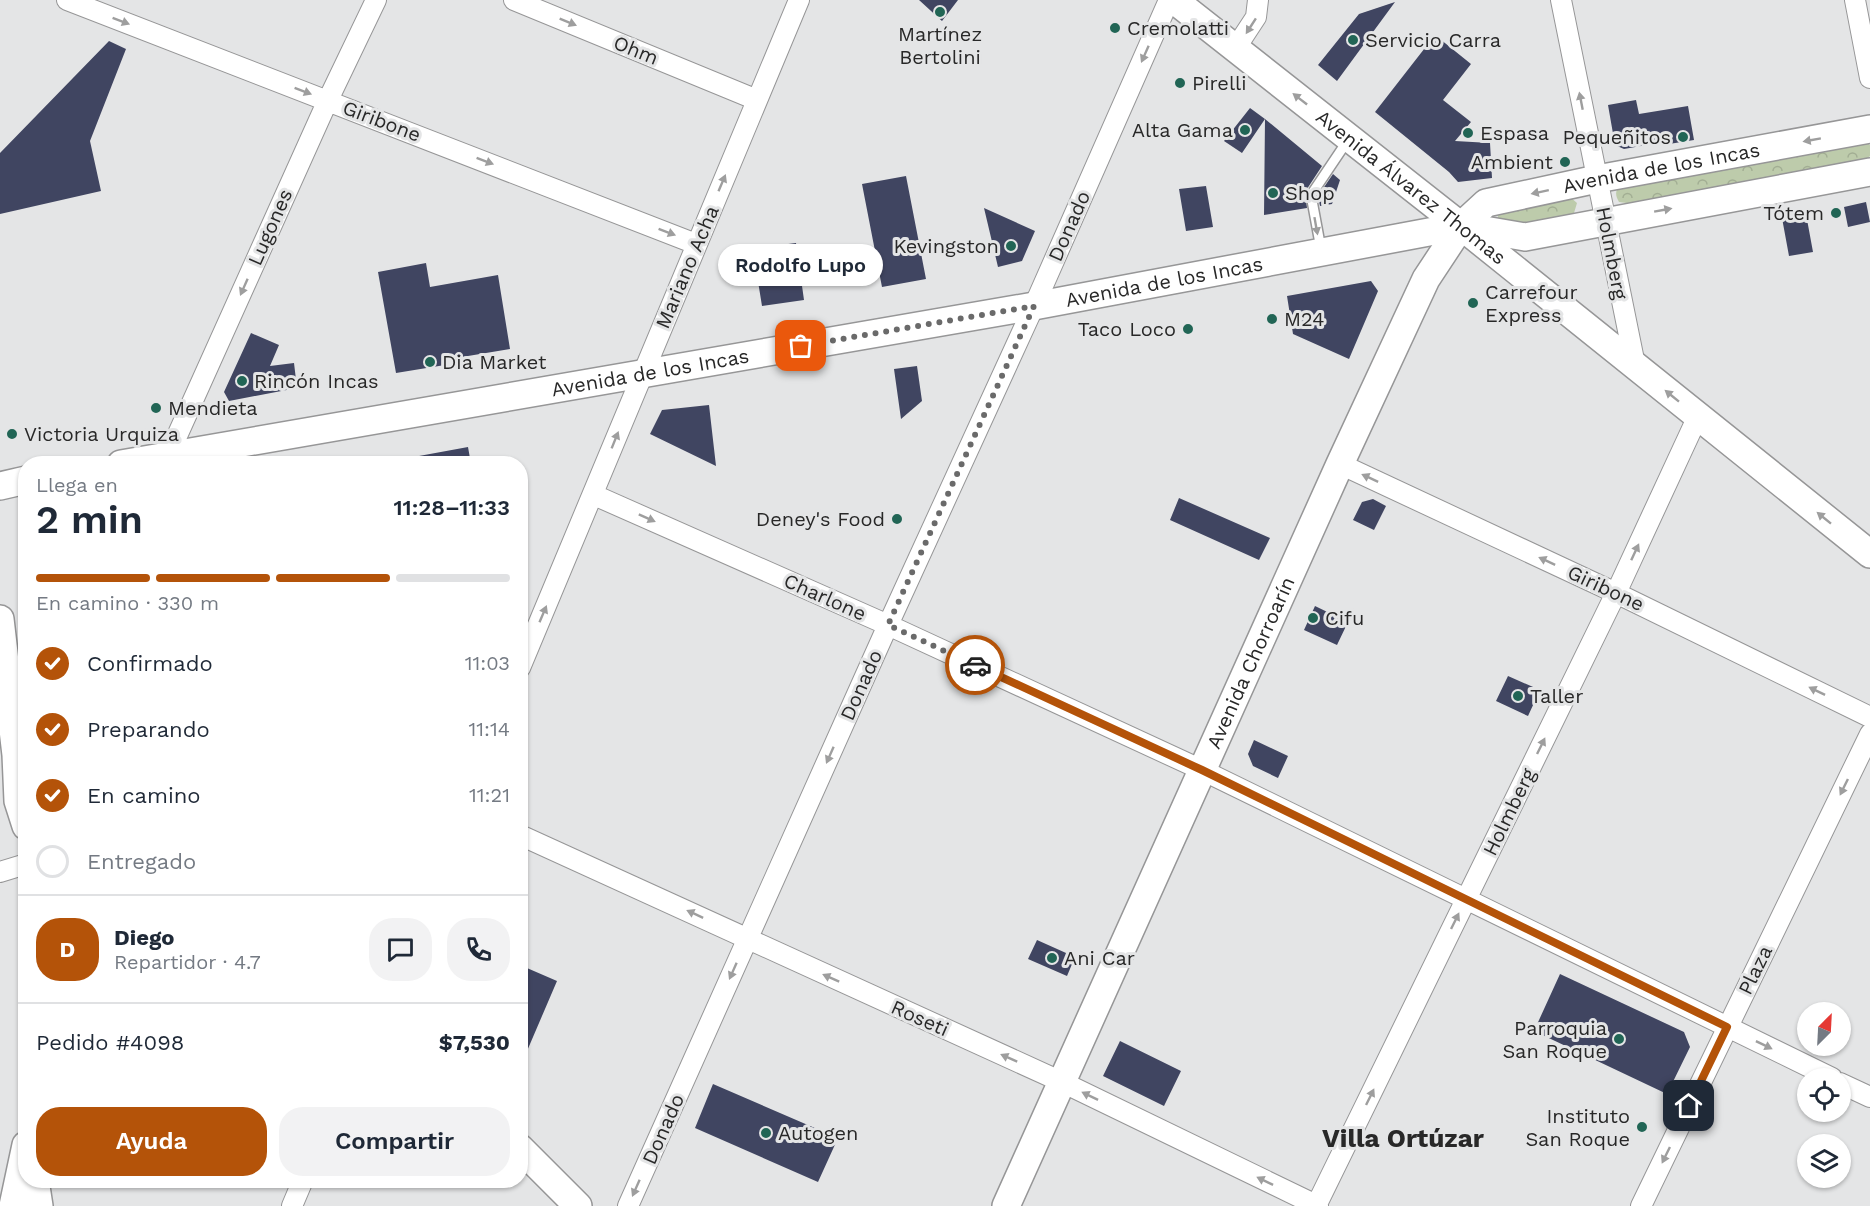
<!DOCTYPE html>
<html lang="es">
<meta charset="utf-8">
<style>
body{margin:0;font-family:"Work Sans",sans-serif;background:#f2f2f3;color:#1f2937;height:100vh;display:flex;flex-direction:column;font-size:22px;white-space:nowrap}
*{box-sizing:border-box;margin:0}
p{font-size:20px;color:#747a83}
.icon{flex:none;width:33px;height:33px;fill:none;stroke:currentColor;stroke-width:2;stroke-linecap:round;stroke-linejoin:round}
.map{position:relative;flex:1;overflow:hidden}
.panel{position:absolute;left:18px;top:456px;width:510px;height:732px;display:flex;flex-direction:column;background:#fff;border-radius:24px;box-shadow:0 2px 4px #0004}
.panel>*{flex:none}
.needle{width:39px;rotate:24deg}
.buttons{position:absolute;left:1797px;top:1002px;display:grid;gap:12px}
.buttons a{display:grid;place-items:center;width:54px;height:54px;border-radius:50%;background:#fff;box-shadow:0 2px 4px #0004;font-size:30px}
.pin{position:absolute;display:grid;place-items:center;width:51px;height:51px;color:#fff;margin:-26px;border-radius:12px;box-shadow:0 3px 9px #0006}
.courier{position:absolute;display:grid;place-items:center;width:60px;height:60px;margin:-30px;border:4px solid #b45309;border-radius:50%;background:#fff;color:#222;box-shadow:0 2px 8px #0007}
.bubble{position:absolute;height:42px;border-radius:21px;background:#fff;box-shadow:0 2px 4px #0004;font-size:20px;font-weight:600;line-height:42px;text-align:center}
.overview em{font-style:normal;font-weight:600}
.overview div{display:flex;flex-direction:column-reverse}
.overview{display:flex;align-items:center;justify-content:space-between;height:102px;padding:0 18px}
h1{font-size:39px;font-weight:600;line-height:45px}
.bar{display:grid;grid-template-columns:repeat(4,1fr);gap:9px 6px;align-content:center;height:72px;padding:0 18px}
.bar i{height:8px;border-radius:4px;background:#e0e1e3}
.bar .on{background:#b45309}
.bar p{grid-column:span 4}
.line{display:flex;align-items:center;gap:15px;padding:0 18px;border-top:2px solid #e0e1e3}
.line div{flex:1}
.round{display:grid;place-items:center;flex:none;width:63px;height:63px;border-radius:24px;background:#f2f2f3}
ol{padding:0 18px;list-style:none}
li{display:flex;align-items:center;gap:18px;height:66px}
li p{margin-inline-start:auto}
li .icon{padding:6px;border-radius:50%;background:#b45309;color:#fff;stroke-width:4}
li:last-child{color:#747a83}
li i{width:33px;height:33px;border:3px solid #e0e1e3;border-radius:50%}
.cta{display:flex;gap:12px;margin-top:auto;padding:12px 18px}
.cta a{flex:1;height:69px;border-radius:24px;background:#b45309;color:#fff;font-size:24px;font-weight:600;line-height:69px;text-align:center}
.cta a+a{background:#f2f2f3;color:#1f2937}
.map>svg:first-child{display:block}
.forest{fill:url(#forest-crowns)}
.building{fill:#404561}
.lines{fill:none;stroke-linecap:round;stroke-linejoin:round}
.service-casing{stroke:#969697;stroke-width:12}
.minor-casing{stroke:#969697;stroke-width:22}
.secondary-casing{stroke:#969697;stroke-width:30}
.service{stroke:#fff;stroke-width:9}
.minor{stroke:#fff;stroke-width:20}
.secondary{stroke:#fff;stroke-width:27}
.oneway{fill:#9e9e9e}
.done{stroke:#6a6a6a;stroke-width:6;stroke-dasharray:0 10.8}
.route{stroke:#b45309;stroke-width:8}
.poi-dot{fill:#216555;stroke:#e4e5e6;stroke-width:2}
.labels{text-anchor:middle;stroke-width:6;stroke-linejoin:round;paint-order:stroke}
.poi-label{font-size:20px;fill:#282828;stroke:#e4e5e6;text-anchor:start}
.street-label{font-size:20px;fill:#282828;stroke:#e4e5e6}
.district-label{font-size:26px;font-weight:bold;fill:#282828;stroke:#e4e5e6}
</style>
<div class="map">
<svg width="1870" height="1206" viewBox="0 0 1870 1206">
<defs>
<pattern id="forest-crowns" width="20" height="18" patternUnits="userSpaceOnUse" patternTransform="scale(1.5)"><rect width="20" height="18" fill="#bdcbab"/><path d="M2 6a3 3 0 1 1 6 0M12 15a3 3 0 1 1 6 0" fill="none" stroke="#a2ae93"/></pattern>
</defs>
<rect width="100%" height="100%" fill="#e4e5e6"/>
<!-- forest -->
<path class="forest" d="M1865,140L1870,145V156L1867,159L1634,204L1619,202C1615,195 1615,191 1620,185Z
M1569,196L1577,203L1574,213L1570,216L1507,228L1499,223L1497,212Z"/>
<!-- building -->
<path class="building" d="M919,0H958L942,21Z
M1395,2L1337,81L1318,65L1359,14Z
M1435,35L1471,64L1443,100L1471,122L1455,141L1490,143L1492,178L1458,182L1449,172L1375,112Z
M109,41L126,49L90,141L101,191L0,214V153Z
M1636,100L1639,114L1688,106L1694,140L1669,144V141L1624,149L1615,145L1608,105Z
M1250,108L1265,119L1242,153L1224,141Z
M1265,119L1322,166L1305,192L1307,208L1264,215Z
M1333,174L1340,180L1332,204L1320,206L1318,196Z
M906,176L926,279L882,287L862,184Z
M1206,186L1213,227L1186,231L1179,189Z
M1866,202L1870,222L1848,227L1844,207Z
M984,208L1035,231L1022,261L998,267Z
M1806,214L1813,252L1789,256L1782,218Z
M796,243L804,300L762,306L755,263L774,261L773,246Z
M426,263L430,287L498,275L510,349L444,360L445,365L396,373L378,272Z
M1371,281L1378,291L1349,359L1293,334L1287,296Z
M251,333L279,345L270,366L294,363L297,388L229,401L224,392Z
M917,366L922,401L901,419L894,369Z
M709,405L716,466L650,434L662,410Z
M468,447L471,464H420L419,456Z
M1179,498L1270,538L1259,560L1170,520Z
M1373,499L1386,506L1374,530L1353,520L1362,502Z
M1315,606L1348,622L1337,645L1304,630Z
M1508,676L1540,690L1528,716L1496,701Z
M1254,740L1288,756L1278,778L1253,766L1248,754Z
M1037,940L1075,957L1067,976L1028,959Z
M520,965L557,981L521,1065H520Z
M1560,974L1684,1032L1690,1047L1667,1094L1534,1031Z
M1120,1041L1181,1071L1164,1106L1103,1076Z
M713,1084L838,1138L818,1182L695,1128Z"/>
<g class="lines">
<!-- service casing -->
<g class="service-casing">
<path id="service" d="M1321,249L1311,195L1348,140"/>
</g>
<!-- minor casing -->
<g class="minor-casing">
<path id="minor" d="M67,0L696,244
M514,0L757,100
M1561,0L1635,365
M1855,0L1870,78
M1235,49L1256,17L1258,0
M168,456L328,100L376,0
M1340,464L1616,593L1870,717
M594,495L888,625L1202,770L1832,1078
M520,668L799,0
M520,835L1062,1082L1318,1206
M0,872L26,864
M1840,1083L1870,1097
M292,1206L303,1180
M628,1206L888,625L1034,306L1169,0
M1316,1206L1616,593L1698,416
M1641,1206L1870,734"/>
</g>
<!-- secondary casing -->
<g class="secondary-casing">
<g id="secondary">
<path id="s1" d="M1174,0L1461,226L1870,554"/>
<path id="s2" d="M121,464L1034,306L1461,226L1525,237L1870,172"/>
<path d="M0,486L26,480"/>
<path d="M0,619L16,755L18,801L26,826"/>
<path d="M520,1148L578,1206"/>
<path d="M35,1180L39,1206"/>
<path d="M13,1206L26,1145"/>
<path id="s3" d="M1006,1206L1340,464L1426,279L1461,226L1486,203L1597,179L1870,129"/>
</g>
</g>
<!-- service -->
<use href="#service" class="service"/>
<!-- minor -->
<use href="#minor" class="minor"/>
<!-- secondary -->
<use href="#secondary" class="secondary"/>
</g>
<!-- one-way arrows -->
<defs><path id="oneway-solid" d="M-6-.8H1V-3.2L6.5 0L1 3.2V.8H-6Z" transform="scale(1.5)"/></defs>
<g class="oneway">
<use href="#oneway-solid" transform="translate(121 21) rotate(21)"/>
<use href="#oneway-solid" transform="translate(568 22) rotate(22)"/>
<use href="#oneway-solid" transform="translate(1251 26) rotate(123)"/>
<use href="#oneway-solid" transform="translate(1145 54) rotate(114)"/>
<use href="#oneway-solid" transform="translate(303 91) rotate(21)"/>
<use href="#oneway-solid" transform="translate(1300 99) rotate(-142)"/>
<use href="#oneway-solid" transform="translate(1581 101) rotate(-101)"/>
<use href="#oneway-solid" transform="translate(1812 140) rotate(170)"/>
<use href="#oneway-solid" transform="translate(485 161) rotate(21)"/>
<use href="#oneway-solid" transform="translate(722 183) rotate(-67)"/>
<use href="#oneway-solid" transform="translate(1540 192) rotate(168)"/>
<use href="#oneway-solid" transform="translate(1663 210) rotate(-10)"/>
<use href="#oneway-solid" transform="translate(1316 226) rotate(80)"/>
<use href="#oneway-solid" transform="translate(667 232) rotate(21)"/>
<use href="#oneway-solid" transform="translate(244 287) rotate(114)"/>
<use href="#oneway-solid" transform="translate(1672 396) rotate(-141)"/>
<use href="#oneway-solid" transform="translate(615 440) rotate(-68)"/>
<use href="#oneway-solid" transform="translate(1370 478) rotate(-155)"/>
<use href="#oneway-solid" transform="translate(647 518) rotate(24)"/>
<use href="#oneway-solid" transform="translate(1824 518) rotate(-141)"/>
<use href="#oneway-solid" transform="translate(1635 552) rotate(-65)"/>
<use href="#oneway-solid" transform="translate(1547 561) rotate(-155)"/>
<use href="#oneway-solid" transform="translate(543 614) rotate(-67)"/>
<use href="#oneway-solid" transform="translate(1817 691) rotate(-154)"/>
<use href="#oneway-solid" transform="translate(1541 746) rotate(-64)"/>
<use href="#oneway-solid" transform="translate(830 755) rotate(114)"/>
<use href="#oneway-solid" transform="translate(1844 787) rotate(116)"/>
<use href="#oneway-solid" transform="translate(695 914) rotate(-155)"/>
<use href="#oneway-solid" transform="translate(1455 921) rotate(-64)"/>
<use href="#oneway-solid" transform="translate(733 971) rotate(114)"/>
<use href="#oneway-solid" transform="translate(831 978) rotate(-156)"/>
<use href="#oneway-solid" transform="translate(1764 1045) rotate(26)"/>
<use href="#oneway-solid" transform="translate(1009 1058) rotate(-156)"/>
<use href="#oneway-solid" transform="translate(1090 1096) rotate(-154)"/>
<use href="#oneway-solid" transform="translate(1370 1097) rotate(-64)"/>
<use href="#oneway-solid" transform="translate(1666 1155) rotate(116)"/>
<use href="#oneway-solid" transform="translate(1265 1181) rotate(-154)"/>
<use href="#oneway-solid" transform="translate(636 1188) rotate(114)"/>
</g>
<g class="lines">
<!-- done -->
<path class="done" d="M801,346L1034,306L888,625L975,665"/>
<!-- route -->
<path class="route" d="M975,665L1202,770L1727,1027L1689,1106"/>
</g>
<!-- markers -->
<g class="poi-dot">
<circle cx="940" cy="12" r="6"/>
<circle cx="1115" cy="28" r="6"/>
<circle cx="1353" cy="40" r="6"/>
<circle cx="1180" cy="83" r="6"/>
<circle cx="1245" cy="130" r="6"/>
<circle cx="1468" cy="133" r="6"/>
<circle cx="1683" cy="137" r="6"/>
<circle cx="1565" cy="162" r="6"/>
<circle cx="1273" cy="193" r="6"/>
<circle cx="1836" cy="213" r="6"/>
<circle cx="1011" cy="246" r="6"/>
<circle cx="1473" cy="303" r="6"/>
<circle cx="1272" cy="319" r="6"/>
<circle cx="1188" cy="329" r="6"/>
<circle cx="430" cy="362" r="6"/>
<circle cx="242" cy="381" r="6"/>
<circle cx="156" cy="408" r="6"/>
<circle cx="12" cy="434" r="6"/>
<circle cx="897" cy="519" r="6"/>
<circle cx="1313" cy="618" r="6"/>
<circle cx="1518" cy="696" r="6"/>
<circle cx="1052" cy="958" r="6"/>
<circle cx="1619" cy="1039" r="6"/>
<circle cx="1642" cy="1127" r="6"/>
<circle cx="766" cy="1133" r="6"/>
</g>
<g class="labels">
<!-- poi labels -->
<g class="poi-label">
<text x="1127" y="35">Cremolatti</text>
<text x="940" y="41" text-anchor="middle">Martínez<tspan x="940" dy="23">Bertolini</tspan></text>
<text x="1365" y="47">Servicio Carra</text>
<text x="1192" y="90">Pirelli</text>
<text x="1233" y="137" text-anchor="end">Alta Gama</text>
<text x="1480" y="140">Espasa</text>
<text x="1671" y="144" text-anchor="end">Pequeñitos</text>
<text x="1553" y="169" text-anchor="end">Ambient</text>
<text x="1285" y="200">Shop</text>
<text x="1824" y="220" text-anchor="end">Tótem</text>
<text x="999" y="253" text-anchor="end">Kevingston</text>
<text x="1485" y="299">Carrefour<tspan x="1485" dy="23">Express</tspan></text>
<text x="1284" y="326">M24</text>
<text x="1176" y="336" text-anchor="end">Taco Loco</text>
<text x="442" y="369">Dia Market</text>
<text x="254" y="388">Rincón Incas</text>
<text x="168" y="415">Mendieta</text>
<text x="24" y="441">Victoria Urquiza</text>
<text x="885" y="526" text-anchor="end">Deney's Food</text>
<text x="1325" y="625">Cifu</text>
<text x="1530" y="703">Taller</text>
<text x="1064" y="965">Ani Car</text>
<text x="1607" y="1035" text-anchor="end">Parroquia<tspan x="1607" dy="23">San Roque</tspan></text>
<text x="1630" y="1123" text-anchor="end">Instituto<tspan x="1630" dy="23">San Roque</tspan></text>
<text x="778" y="1140">Autogen</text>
</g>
<!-- street labels -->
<g class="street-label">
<text transform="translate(636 50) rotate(22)" y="7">Ohm</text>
<text transform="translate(382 121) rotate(21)" y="7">Giribone</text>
<text dy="7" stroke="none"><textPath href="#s3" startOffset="1294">Avenida de los Incas</textPath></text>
<text dy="7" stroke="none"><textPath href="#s1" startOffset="302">Avenida Álvarez Thomas</textPath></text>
<text transform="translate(1069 226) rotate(-66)" y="7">Donado</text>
<text transform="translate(270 227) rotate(-66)" y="7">Lugones</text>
<text transform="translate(1612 253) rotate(79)" y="7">Holmberg</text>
<text transform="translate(687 267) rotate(-67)" y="7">Mariano Acha</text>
<text dy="7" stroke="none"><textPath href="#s2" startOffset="1059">Avenida de los Incas</textPath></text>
<text dy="7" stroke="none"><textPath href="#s2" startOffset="537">Avenida de los Incas</textPath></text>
<text transform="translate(1606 588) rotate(25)" y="7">Giribone</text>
<text transform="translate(825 597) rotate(24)" y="7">Charlone</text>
<text dy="7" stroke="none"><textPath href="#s3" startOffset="596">Avenida Chorroarín</textPath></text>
<text transform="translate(861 685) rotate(-66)" y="7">Donado</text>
<text transform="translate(1509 812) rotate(-64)" y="7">Holmberg</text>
<text transform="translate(1755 970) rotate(-64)" y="7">Plaza</text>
<text transform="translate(920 1018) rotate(24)" y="7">Roseti</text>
<text transform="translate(663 1129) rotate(-66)" y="7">Donado</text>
</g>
<!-- district labels -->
<g class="district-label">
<text x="1403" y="1147">Villa Ortúzar</text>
</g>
</g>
</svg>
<div class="buttons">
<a><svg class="needle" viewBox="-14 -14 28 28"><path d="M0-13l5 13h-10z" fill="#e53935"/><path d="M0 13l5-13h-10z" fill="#747a83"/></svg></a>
<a><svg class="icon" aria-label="locate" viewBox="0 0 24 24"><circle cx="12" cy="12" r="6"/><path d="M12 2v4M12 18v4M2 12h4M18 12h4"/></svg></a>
<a><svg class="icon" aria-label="layers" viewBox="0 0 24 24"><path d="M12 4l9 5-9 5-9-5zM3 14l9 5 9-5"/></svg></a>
</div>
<div class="pin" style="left:801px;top:346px;background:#ea580c"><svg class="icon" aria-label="bag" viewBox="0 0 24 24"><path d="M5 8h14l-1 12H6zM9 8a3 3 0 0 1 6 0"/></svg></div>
<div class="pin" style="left:1689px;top:1106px;background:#1f2937"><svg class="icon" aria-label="home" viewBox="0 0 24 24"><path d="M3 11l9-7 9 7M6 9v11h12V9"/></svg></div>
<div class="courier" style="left:975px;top:665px"><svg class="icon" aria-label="car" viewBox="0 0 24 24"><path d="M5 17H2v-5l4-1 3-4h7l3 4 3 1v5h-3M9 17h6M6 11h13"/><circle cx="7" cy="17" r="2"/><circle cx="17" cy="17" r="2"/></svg></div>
<div class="bubble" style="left:718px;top:244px;width:165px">Rodolfo Lupo</div>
<section class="panel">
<div class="overview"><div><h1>2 min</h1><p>Llega en</p></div><em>11:28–11:33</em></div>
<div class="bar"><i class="on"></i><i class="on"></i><i class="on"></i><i></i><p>En camino · 330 m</p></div>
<ol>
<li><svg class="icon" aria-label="check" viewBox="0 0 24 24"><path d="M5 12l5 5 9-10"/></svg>Confirmado<p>11:03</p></li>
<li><svg class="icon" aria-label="check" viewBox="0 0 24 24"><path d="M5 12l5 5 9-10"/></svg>Preparando<p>11:14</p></li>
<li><svg class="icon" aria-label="check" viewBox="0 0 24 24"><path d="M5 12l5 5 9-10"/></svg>En camino<p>11:21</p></li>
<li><i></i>Entregado</li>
</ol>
<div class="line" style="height:108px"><b class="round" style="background:#b45309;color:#fff">D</b><div><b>Diego</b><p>Repartidor · 4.7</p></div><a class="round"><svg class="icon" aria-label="chat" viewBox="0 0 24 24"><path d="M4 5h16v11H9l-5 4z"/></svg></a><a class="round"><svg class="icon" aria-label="phone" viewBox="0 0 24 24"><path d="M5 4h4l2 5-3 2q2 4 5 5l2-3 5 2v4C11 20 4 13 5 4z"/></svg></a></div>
<div class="line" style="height:78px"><div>Pedido #4098</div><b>$7,530</b></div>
<div class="cta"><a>Ayuda</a><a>Compartir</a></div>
</section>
</div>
